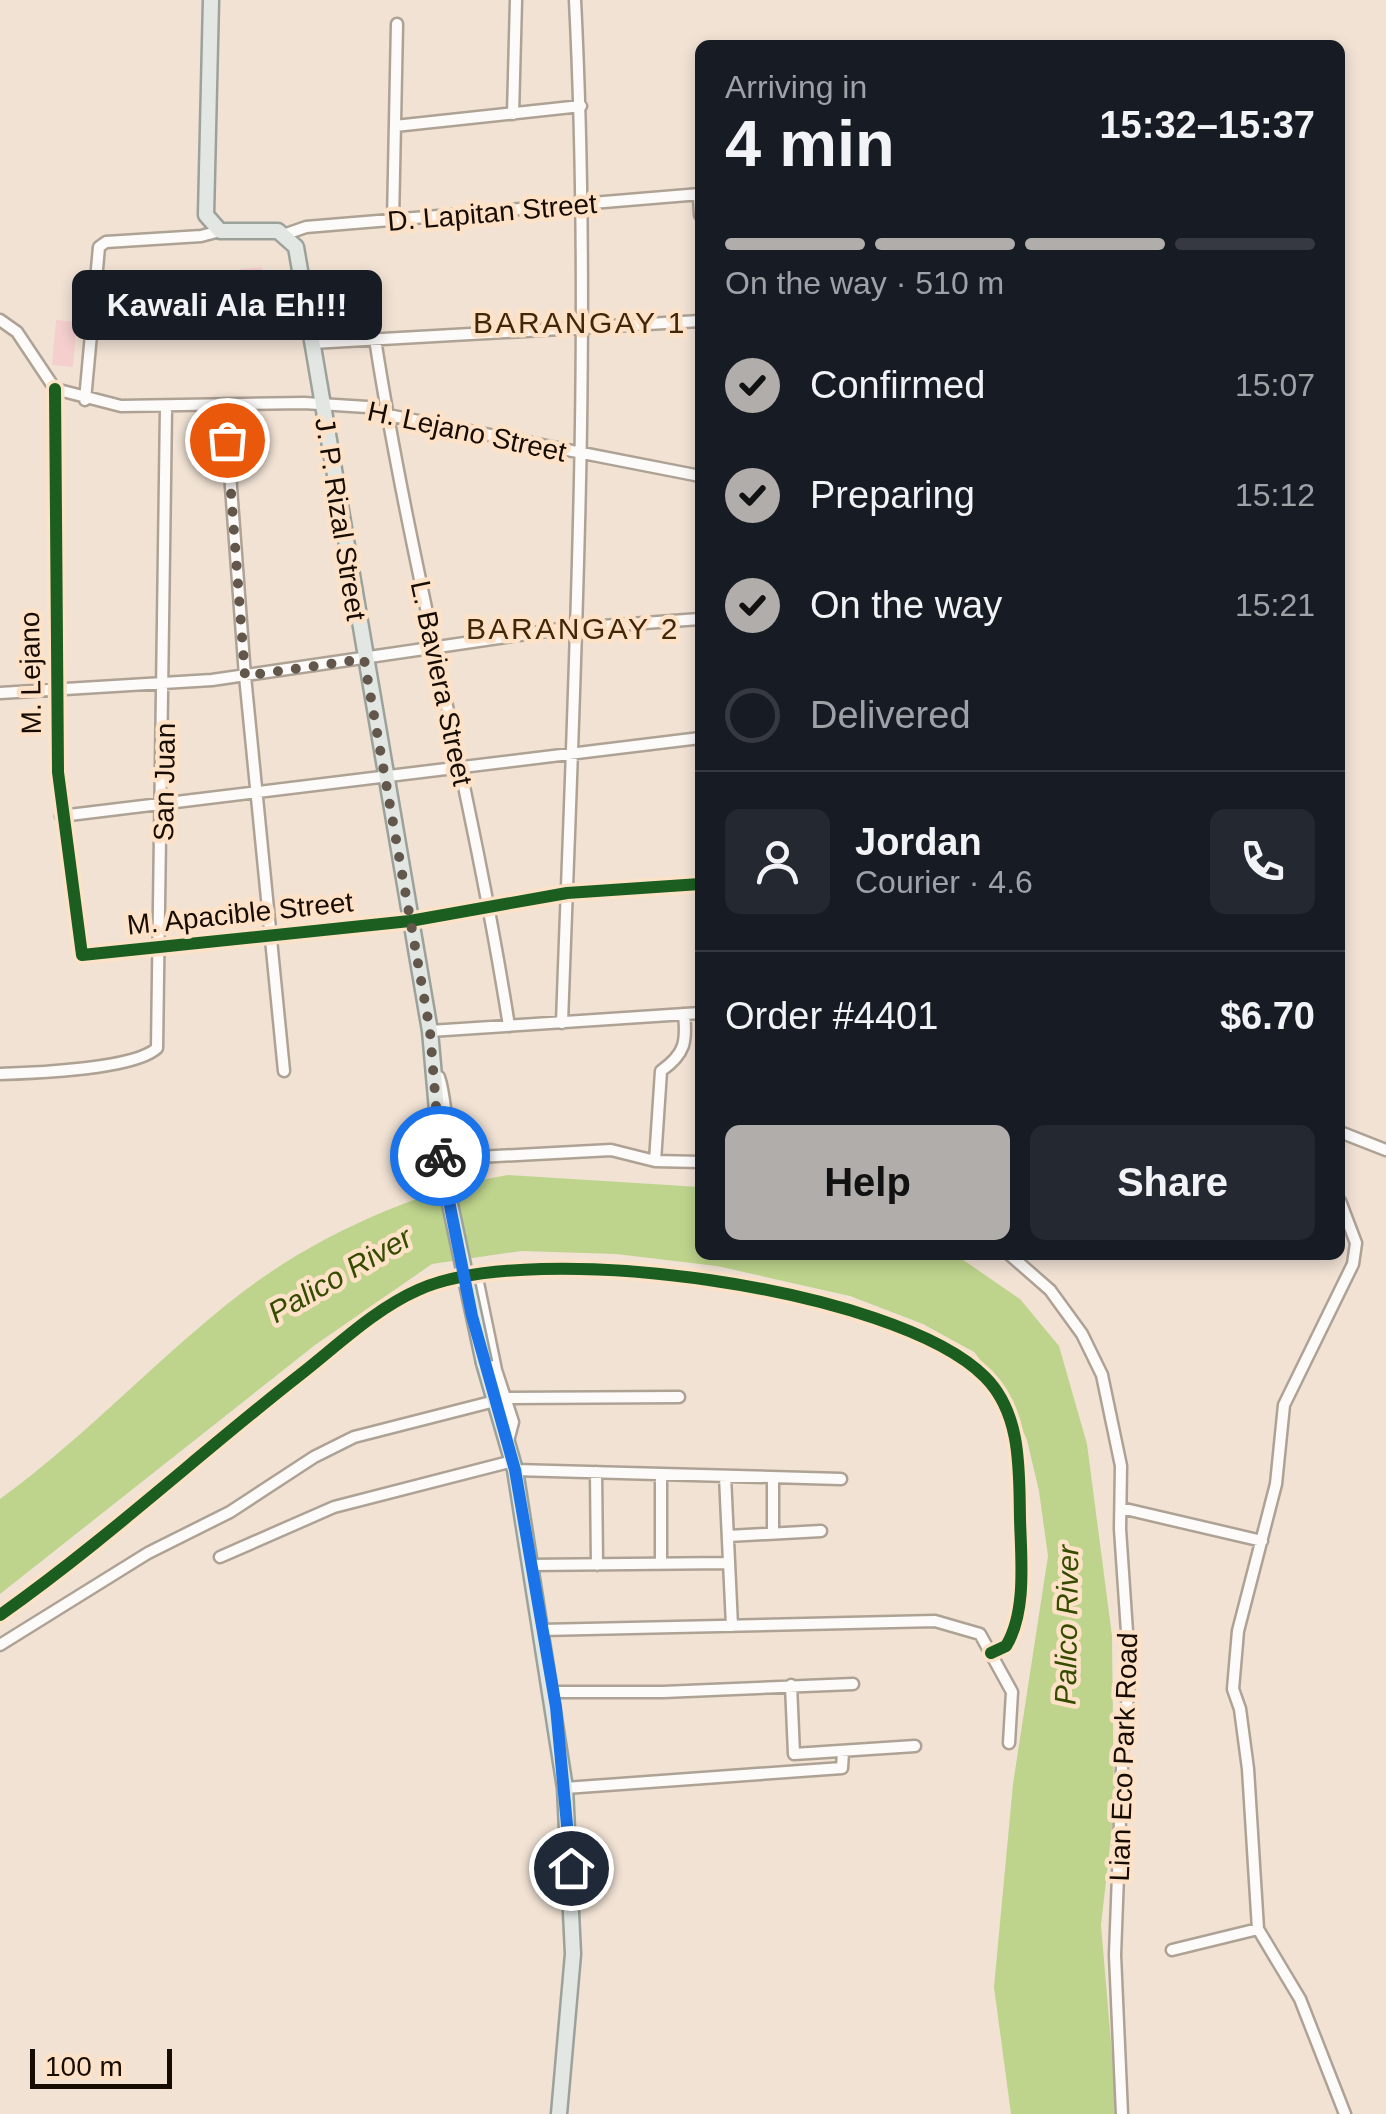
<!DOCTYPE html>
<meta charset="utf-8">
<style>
body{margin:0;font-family:Helvetica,sans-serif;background:#242831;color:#f1f3f6;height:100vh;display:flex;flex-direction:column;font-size:38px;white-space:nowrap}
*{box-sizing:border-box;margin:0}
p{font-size:32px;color:#9ea1a6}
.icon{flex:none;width:55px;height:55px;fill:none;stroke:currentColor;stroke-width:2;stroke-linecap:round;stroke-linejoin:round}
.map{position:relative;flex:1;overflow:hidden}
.sheet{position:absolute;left:695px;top:40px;width:650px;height:1220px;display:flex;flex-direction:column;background:#171b24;border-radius:15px;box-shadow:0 5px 15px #0003}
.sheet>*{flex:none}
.scale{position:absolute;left:30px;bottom:25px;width:142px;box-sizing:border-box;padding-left:10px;border:5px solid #170c02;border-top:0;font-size:28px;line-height:35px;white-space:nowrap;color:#170c02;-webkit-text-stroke:8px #fee2c7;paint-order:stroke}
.pin{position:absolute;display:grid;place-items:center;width:85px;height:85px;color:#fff;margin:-42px;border:5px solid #fff;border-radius:50%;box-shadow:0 2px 10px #0007}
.courier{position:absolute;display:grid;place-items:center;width:100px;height:100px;margin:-50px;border:8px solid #1a73e8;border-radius:50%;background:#fff;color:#222;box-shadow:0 2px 12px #0007}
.bubble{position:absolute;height:70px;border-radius:15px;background:#171b24;box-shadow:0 5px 15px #0003;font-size:32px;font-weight:600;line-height:70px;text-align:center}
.headline em{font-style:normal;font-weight:600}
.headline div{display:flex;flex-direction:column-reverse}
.headline{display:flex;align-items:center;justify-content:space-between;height:170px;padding:0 30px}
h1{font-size:65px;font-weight:600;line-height:75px}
.bar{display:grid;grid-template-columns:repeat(4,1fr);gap:15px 10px;align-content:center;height:120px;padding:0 30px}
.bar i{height:12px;border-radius:8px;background:#363941}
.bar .selected{background:#b1adaa}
.bar p{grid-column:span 4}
.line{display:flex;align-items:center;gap:25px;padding:0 30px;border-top:2px solid #363941}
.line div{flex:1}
.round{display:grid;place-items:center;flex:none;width:105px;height:105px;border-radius:15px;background:#242831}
ol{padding:0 30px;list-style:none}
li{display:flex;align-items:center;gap:30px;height:110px}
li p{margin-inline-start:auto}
li .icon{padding:10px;border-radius:50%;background:#b1adaa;color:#111;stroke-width:4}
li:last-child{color:#9ea1a6}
li i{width:55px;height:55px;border:5px solid #363941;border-radius:50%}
.action{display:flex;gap:20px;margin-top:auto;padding:20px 30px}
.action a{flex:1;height:115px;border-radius:15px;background:#b1adaa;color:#111;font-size:40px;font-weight:600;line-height:115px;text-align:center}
.action a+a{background:#242831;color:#f1f3f6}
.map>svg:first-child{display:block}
.green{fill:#f4cfce}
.water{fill:#bed48c}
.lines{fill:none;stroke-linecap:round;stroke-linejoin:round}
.minor-casing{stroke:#aea295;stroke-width:15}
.major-casing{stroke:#9ca299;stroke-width:19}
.minor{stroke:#fdfbf9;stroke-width:10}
.major{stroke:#e2e7e4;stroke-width:14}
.major-bridge-casing{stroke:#9ca299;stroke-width:19;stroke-linecap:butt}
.major-bridge{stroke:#e2e7e4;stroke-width:14}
.cycleway-casing{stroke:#fee2c7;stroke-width:19}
.cycleway{stroke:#1b5e20;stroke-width:12}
.done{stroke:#63574c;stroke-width:10;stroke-dasharray:0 18}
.route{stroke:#1a73e8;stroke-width:12}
.labels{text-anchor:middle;stroke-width:9;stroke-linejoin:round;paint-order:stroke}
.street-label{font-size:28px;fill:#170c02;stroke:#fee2c7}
.neighbourhood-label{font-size:30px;letter-spacing:2.5px;fill:#412707;stroke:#fee2c7}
.water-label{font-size:30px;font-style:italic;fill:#344b00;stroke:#fee2c7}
</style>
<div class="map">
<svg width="1386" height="2114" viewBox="0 0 1386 2114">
<rect width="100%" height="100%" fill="#f1e2d4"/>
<!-- green -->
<path class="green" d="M262,267L264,279L290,276L296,330L247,335L240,269Z
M56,320L77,322L73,367L52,365Z"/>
<!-- water -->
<path class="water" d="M508,1175L700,1187V1255H956L1020,1299L1059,1346L1087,1444L1112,1636L1114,1811L1101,1925L1117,2114H1011L994,1987L1013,1784L1048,1556L1039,1491L1027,1440L1005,1391L974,1352L923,1324L850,1296L717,1266L616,1254L521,1251L432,1264L315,1345L0,1594V1499C87,1436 159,1356 244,1291C318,1235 418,1190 508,1175Z"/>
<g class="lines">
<!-- minor casing -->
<g class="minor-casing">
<path id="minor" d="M513,114L516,0
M395,126L581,106
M699,194L700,215
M393,221L397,24
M286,234L306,227L700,194
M0,320L17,332L55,389
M375,339C411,570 473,796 509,1026
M312,343L700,321
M55,389L58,772L82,955L410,921L567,893L700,884
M55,389L121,406L304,403L367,407L393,416L700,476
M85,400L99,247L106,242L201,236L220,231
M225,406L245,676L284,1071
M0,693L212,680L560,629L700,619
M61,816L700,738
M684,1014C687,1042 685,1054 661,1071L655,1161L700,1162
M562,1023C574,682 592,340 575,0
M430,1031L700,1013
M0,1074C34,1073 135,1069 157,1048L166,408
M439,1077C448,1104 443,1136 460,1158L611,1150L655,1161
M1340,1132L1386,1150
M1010,1255L1050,1290L1082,1334L1102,1375L1121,1466L1120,1529L1130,1676L1123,1741L1115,1955L1122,2114
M476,1273L496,1370L513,1422L508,1441
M505,1398L679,1397
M515,1470L841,1479
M596,1472L597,1565
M725,1476L732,1626
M1121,1508L1262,1541
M773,1533V1478
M728,1536L821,1531
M220,1557L334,1507L513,1461
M661,1564V1474
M530,1565L728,1563
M0,1615C105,1541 200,1453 301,1374C338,1345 375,1309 418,1290C531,1238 896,1287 985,1377C1022,1414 1019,1471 1020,1519C1021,1558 1027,1612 1006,1646L991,1653
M542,1630L935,1621L980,1634L1012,1692L1009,1743
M0,1645L148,1553L230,1512L314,1457L354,1437L495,1401
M791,1685L794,1754L915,1746
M553,1692H663L853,1684
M565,1788L842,1768L843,1752
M1258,1929L1248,1769L1240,1709L1233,1689L1238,1631L1276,1484L1284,1405L1353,1264L1356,1243L1340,1201
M1172,1950L1258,1929L1300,1999L1345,2114"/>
</g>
<!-- major casing -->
<g class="major-casing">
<path id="major" d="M211,0L206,215L220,231H278L296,247L430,1031L442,1167
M484,1363L515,1470L565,1788L573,1954L559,2114"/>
</g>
<!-- minor -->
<use href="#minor" class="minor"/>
<!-- major -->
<use href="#major" class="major"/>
<!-- major-bridge casing -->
<g class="major-bridge-casing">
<path id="major-bridge" d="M442,1167L484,1363"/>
</g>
<!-- major-bridge -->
<use href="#major-bridge" class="major-bridge"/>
<!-- cycleway casing -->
<g class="cycleway-casing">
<path id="cycleway" d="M55,389L58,772L82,955L410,921L567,893L700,884
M0,1615C105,1541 200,1453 301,1374C338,1345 375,1309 418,1290C531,1238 896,1287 985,1377C1022,1414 1019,1471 1020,1519C1021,1558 1027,1612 1006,1646L991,1653"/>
</g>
<!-- cycleway -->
<use href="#cycleway" class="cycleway"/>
</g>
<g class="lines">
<!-- done -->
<path class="done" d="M227,440L245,676L364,659L430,1031L440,1156"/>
<!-- route -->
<path class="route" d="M440,1156L472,1316L515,1470L556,1707L571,1868"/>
</g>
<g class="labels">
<!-- street labels -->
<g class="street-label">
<text transform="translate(492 212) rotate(-5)" y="10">D. Lapitan Street</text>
<text transform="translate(467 431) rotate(12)" y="10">H. Lejano Street</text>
<text transform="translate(341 519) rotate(81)" y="10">J. P. Rizal Street</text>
<text transform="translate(30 673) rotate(-91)" y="10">M. Lejano</text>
<text transform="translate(442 683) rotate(78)" y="10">L. Baviera Street</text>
<text transform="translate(164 782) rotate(-89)" y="10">San Juan</text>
<text transform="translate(240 913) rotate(-6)" y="10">M. Apacible Street</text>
<text transform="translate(1123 1757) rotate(-88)" y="10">Lian Eco Park Road</text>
</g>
<!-- neighbourhood labels -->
<g class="neighbourhood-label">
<text x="580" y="333">BARANGAY 1</text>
<text x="573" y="639">BARANGAY 2</text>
</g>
<!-- water labels -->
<g class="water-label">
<text transform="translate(340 1275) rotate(-30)" y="10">Palico River</text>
<text transform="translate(1067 1625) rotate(-89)" y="10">Palico River</text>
</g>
</g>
</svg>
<div class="scale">100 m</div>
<div class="pin" style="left:227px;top:440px;background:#ea580c"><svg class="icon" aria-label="bag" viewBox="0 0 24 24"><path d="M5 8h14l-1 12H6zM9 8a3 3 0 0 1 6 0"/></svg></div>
<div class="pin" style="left:571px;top:1868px;background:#1f2937"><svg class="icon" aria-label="home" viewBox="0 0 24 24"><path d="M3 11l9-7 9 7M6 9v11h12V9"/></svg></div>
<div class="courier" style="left:440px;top:1156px"><svg class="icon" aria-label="bike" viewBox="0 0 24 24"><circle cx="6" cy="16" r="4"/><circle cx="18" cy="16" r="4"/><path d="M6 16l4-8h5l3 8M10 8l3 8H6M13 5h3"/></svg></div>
<div class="bubble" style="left:72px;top:270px;width:310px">Kawali Ala Eh!!!</div>
<section class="sheet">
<div class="headline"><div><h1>4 min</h1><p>Arriving in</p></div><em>15:32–15:37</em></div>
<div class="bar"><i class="selected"></i><i class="selected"></i><i class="selected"></i><i></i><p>On the way · 510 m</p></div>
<ol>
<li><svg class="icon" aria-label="check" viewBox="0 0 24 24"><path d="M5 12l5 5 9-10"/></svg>Confirmed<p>15:07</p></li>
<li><svg class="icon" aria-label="check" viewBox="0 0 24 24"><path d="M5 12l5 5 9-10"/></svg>Preparing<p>15:12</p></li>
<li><svg class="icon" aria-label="check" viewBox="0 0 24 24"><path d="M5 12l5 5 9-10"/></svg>On the way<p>15:21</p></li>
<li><i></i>Delivered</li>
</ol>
<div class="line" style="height:180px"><a class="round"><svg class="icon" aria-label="person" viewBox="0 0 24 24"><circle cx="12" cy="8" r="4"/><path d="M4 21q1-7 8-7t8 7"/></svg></a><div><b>Jordan</b><p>Courier · 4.6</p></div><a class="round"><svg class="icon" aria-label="phone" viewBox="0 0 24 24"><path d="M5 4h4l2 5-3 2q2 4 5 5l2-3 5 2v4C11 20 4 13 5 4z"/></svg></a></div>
<div class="line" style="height:130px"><div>Order #4401</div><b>$6.70</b></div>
<div class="action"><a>Help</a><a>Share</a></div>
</section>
</div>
